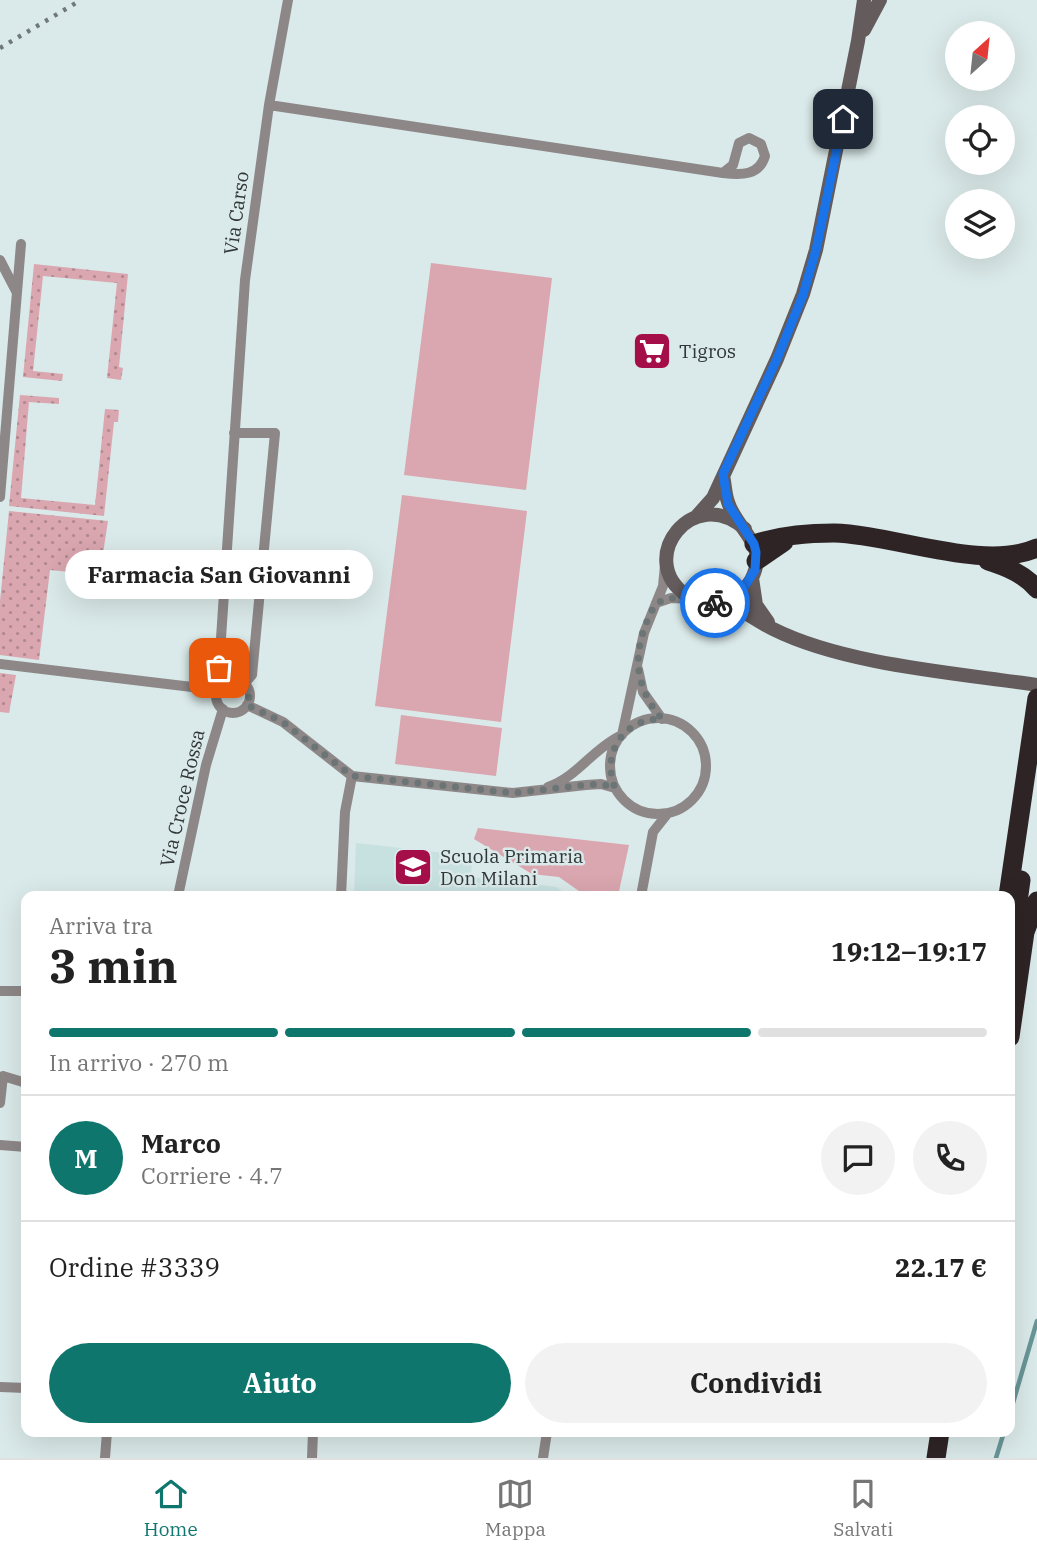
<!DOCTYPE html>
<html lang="it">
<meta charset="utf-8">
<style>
body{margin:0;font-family:"IBM Plex Serif",serif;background:#f2f2f2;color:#222;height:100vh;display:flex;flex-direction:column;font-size:26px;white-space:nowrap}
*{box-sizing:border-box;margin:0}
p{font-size:23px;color:#767676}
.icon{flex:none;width:38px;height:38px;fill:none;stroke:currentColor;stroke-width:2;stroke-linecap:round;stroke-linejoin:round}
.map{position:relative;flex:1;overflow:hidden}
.drawer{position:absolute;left:21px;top:891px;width:994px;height:546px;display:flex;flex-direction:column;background:#fff;border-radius:14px;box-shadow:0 7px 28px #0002}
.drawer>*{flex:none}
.needle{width:46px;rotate:27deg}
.controls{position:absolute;left:945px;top:21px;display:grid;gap:14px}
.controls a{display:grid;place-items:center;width:70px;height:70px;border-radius:50%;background:#fff;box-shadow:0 7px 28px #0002;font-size:35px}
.pin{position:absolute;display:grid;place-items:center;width:60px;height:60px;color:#fff;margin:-30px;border-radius:14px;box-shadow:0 4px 10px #0006}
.courier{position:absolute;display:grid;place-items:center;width:70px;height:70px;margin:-35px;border:5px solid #1a73e8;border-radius:50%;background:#fff;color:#222;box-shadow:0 2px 9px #0007}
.bubble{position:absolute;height:49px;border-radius:24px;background:#fff;box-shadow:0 7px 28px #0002;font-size:23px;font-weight:700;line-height:49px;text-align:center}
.head em{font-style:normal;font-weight:700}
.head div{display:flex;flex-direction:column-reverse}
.head{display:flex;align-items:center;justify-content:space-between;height:119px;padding:0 28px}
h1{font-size:46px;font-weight:700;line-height:52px}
.bar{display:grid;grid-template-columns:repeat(4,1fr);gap:10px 7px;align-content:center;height:84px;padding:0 28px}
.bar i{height:9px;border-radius:5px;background:#e0e0e0}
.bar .selected{background:#0f766e}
.bar p{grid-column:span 4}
.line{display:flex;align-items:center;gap:18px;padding:0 28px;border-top:2px solid #e0e0e0}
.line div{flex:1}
.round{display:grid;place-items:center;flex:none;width:74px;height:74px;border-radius:37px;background:#f2f2f2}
.primary-button{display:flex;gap:14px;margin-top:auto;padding:14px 28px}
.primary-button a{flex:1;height:80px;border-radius:42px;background:#0f766e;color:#fff;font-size:28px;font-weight:700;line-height:80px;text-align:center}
.primary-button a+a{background:#f2f2f2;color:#222}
.menu{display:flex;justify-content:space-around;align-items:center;height:98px;border-top:2px solid #e0e0e0;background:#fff;font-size:19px;color:#767676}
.menu a{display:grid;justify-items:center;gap:4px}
.menu .selected{color:#0f766e}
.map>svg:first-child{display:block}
.built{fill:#c7e0e0}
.grass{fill:#daa6af}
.garden{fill:url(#garden-dots)}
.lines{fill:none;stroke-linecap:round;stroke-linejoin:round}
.stream{stroke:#689596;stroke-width:4.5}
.street{stroke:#8d8788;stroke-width:10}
.secondary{stroke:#635b5c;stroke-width:14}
.highway{stroke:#2e2426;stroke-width:19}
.rail{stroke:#707979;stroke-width:4.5;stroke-dasharray:3.5 7;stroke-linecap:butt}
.done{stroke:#6c7575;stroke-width:7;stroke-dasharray:0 12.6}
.route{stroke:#1a73e8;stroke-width:9}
.labels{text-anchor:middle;stroke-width:5;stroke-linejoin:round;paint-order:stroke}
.street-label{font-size:19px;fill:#313737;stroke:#dae9e9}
.poi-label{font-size:19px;fill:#313737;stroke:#dae9e9;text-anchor:start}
</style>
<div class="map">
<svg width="1037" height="1458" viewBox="0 0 1037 1458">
<defs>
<pattern id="garden-dots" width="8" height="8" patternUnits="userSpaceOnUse" patternTransform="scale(1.75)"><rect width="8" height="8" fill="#daa6af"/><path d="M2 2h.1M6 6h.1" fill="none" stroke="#b1888f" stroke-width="1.8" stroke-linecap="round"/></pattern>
</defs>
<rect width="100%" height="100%" fill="#dae9e9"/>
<!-- built -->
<path class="built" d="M356,843L472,856L471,877L556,887L569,896H354Z"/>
<!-- grass -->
<path class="grass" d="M431,263L552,278L526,490L404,475Z
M402,495L527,511L501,722L375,706Z
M401,715L502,728L496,776L395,764Z
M478,828L629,845L618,896H586L559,877L532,874L474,839Z"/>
<!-- garden -->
<path class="garden" d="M34,264L128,274L119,367L123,368L121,380L107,378L117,283L43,276L33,371L63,374L62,381L23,377Z
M20,395L59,398V404L29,402L21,498L95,505L105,409L119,410L118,422H114L104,516L9,506Z
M9,511L108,521L102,560C91,558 83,562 80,573L50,570L39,660L0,655V601Z
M0,673L16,675L9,713L0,712Z"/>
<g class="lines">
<!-- stream -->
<path class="stream" d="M1010,1413L1037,1321
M996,1458L1004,1432"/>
<!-- street -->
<path class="street" d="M269,105L723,173C741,175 759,176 765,156L761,144L749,138L739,143L733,165L723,173
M0,260L16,291
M234,433H275L252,675L244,684
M0,497L21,244
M656,603L671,598L692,599
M0,664L217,690
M638,669L643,692L662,719
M216 696a17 17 0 1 1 34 0a17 17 0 1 1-34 0Z
M224,682L219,668L245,280L269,105L288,0
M247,705L283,722L352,776L513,793L586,785L601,784L615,788
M610 766a48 48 0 1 1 96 0a48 48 0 1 1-96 0Z
M622,735L644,633L663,586L665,565
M548,787C577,777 593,749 620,736
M178,896L206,765L223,709
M341,896L345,812L352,776
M641,896L653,832L668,813
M0,991H26
M0,1103L3,1076L26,1083
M0,1145L26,1147
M0,1387L26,1388
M105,1458L107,1432
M312,1458L313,1432
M543,1458L547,1432"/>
<!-- secondary -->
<path class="secondary" d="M864,30L880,0
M723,476C725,484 725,494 728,502C737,531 770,544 751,580C745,591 734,599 722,602C710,605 696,603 686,595C635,559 693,483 745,529
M696,517L713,498L777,359L803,294L816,250L858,41L864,0
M752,578L756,605L768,622
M726,601C742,610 757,621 773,629C845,665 957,673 1037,685"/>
<!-- highway -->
<path class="highway" d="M754,544C778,536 808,533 834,533C892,534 984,572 1037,548
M756,561L784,542
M988,561C1007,567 1024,574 1037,589
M1008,896L1037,698
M1010,960L1021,880
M1010,1037L1025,932L1037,901
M936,1458L940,1432"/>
<!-- rail -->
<path class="rail" d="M0,48L81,0"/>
</g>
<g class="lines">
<!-- done -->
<path class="done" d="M219,668L224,682L240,681C249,687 251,695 247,705L283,722L352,776L513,793L586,785L601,784L615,788C601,753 624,718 662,719C630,682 633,644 656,603L671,598L715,603"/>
<!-- route -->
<path class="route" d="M715,603L726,601L741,592L755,570L756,552L754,544L728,504L723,474L777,359L803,295L816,250L843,119"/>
</g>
<!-- icons -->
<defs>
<g id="supermarket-square" transform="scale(2.0125)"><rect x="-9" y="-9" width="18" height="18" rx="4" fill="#a50f49" stroke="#dae9e9"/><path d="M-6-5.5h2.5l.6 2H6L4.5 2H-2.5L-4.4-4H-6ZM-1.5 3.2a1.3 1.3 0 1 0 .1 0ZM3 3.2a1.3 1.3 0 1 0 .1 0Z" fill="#fff"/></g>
<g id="school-square" transform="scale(2.0125)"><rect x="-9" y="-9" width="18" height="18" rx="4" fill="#a50f49" stroke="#dae9e9"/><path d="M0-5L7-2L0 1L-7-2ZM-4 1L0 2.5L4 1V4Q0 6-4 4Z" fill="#fff"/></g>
</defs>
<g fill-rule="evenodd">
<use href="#supermarket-square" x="652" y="351"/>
<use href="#school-square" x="413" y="867"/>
</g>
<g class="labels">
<!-- street labels -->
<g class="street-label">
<text transform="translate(236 213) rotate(-82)" y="7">Via Carso</text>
<text transform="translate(182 798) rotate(-77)" y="7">Via Croce Rossa</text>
</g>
<!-- poi labels -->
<g class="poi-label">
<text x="679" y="358">Tigros</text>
<text x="440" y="863">Scuola Primaria<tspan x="440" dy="22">Don Milani</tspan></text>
</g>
</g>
</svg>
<div class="controls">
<a><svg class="needle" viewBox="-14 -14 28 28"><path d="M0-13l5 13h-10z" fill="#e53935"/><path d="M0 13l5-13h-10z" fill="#767676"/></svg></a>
<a><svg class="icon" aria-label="locate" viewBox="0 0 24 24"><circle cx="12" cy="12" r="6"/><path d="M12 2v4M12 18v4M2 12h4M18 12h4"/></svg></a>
<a><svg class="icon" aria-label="layers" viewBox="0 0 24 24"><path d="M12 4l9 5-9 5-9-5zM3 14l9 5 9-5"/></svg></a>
</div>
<div class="pin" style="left:219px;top:668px;background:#ea580c"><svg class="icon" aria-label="bag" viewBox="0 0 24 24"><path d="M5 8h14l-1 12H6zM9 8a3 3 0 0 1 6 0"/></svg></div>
<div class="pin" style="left:843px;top:119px;background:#1f2937"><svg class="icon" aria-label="home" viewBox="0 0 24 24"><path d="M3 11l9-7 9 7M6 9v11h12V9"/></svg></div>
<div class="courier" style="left:715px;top:603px"><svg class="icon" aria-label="bike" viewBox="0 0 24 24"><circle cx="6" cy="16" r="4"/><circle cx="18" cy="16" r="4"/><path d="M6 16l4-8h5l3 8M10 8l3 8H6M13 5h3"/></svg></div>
<div class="bubble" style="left:65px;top:550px;width:308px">Farmacia San Giovanni</div>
<section class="drawer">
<div class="head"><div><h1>3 min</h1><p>Arriva tra</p></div><em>19:12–19:17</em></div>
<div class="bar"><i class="selected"></i><i class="selected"></i><i class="selected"></i><i></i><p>In arrivo · 270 m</p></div>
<div class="line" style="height:126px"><b class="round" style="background:#0f766e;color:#fff">M</b><div><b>Marco</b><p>Corriere · 4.7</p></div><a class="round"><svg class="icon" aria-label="chat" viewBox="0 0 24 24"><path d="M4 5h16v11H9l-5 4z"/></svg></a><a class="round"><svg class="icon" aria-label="phone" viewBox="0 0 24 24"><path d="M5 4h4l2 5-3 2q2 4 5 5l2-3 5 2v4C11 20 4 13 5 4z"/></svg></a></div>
<div class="line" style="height:91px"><div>Ordine #3339</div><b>22.17 €</b></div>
<div class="primary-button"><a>Aiuto</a><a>Condividi</a></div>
</section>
</div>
<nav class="menu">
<a class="selected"><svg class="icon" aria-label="home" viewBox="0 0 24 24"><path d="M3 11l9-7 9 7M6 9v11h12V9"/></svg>Home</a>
<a><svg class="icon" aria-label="map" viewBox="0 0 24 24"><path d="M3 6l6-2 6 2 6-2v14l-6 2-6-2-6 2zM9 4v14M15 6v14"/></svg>Mappa</a>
<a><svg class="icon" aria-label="saved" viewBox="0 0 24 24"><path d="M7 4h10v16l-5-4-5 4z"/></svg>Salvati</a>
</nav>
